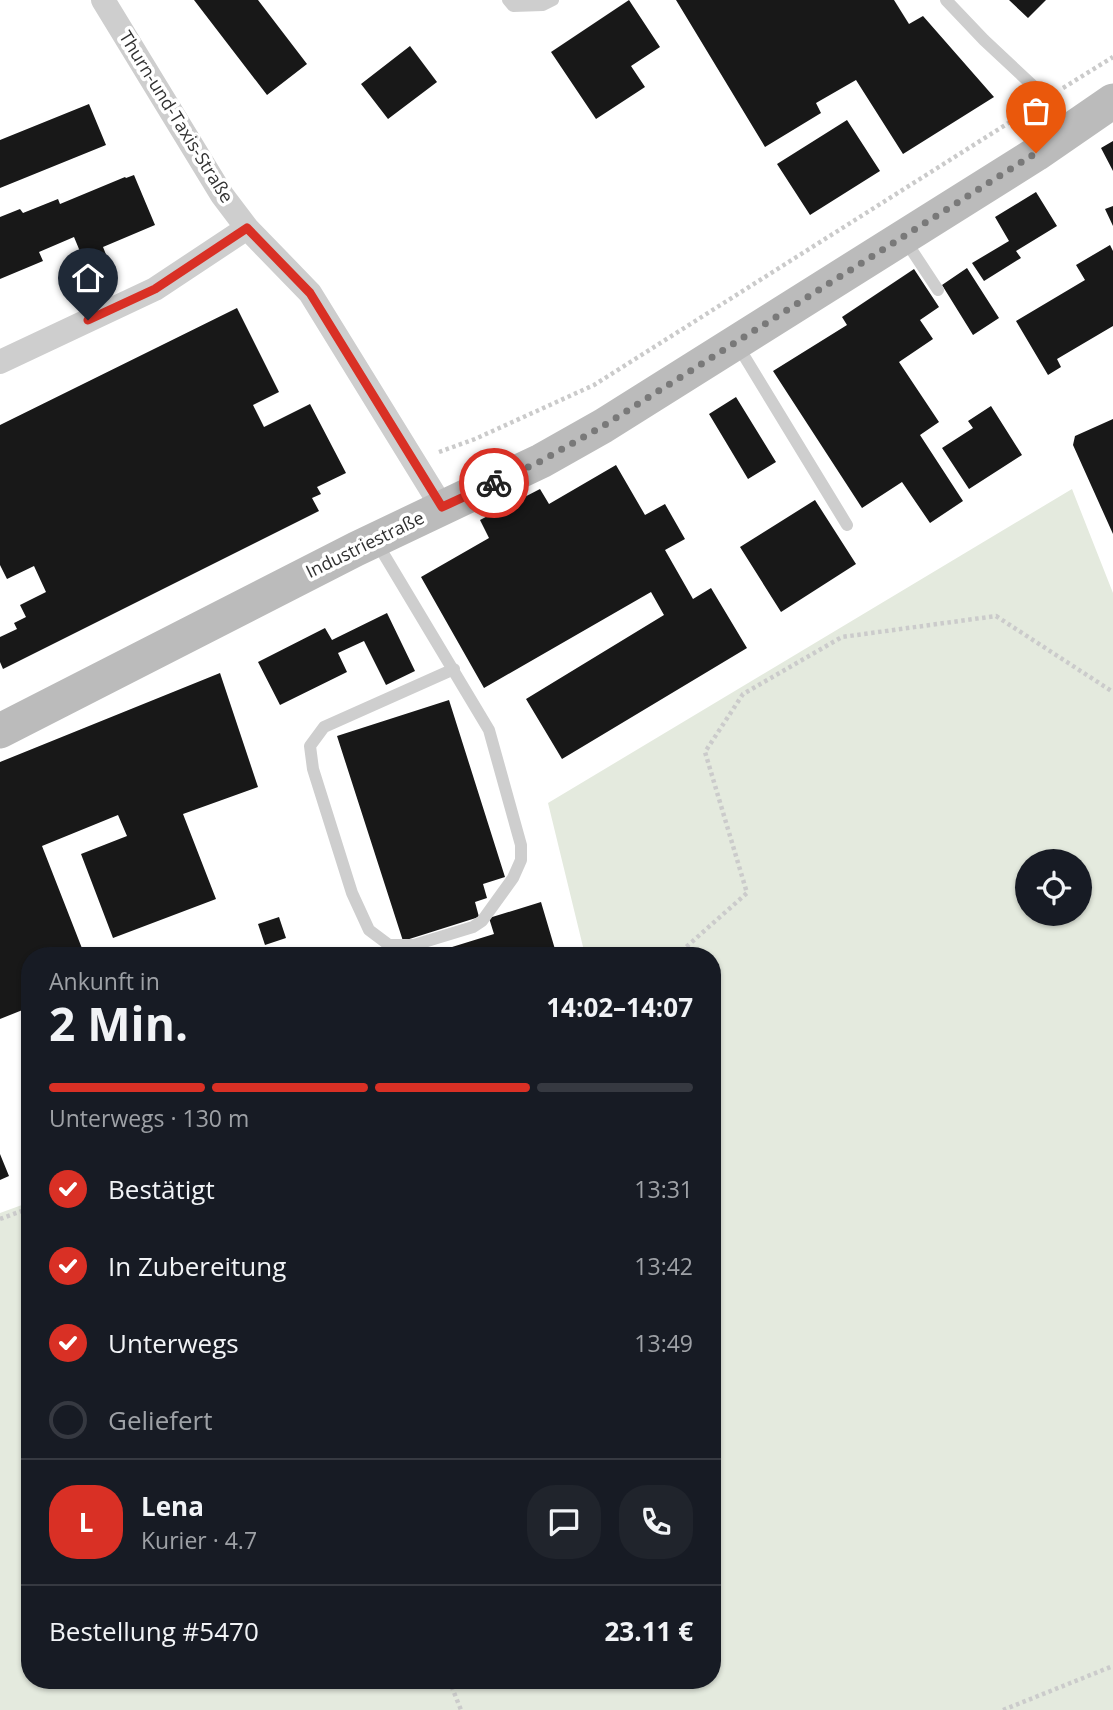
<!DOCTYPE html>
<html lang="de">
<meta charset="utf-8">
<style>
body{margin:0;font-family:"Open Sans",sans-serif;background:#20242c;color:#f1f3f6;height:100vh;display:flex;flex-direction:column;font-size:26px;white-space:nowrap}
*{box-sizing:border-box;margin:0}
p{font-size:23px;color:#9ea1a6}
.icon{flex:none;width:38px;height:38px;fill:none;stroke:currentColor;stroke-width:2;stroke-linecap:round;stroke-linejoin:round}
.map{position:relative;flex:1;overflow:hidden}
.side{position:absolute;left:21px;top:947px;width:700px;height:742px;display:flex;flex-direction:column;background:#171b24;border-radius:28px;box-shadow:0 2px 5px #0004}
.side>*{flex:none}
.fabs{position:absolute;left:1015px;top:849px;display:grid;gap:14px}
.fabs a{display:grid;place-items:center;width:77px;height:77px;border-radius:50%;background:#171b24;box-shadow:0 2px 5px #0004;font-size:35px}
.pin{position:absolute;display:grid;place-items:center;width:60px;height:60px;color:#fff;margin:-72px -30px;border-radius:50% 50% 50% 0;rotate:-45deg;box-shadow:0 0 7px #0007}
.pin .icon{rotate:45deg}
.courier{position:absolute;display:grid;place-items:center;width:70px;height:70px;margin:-35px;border:5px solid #d93025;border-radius:50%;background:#fff;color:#222;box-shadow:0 2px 9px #0007}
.head em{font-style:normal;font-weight:700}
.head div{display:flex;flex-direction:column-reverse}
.head{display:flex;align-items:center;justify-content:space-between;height:119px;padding:0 28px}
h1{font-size:46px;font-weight:700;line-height:52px}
.bar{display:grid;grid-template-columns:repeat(4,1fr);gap:10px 7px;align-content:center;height:84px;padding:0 28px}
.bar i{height:9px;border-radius:5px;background:#363941}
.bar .on{background:#d93025}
.bar p{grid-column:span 4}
.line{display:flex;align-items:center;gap:18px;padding:0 28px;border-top:2px solid #363941}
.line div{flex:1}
.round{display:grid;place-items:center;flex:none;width:74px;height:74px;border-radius:28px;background:#20242c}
ol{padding:0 28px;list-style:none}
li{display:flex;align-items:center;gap:21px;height:77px}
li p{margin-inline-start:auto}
li .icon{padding:7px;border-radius:50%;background:#d93025;color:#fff;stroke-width:4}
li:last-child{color:#9ea1a6}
li i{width:38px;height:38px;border:4px solid #363941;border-radius:50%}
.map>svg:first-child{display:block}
.green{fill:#e4eade;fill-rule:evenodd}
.building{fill:#181818}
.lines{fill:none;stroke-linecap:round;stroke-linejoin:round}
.path{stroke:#cbcbcb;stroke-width:4.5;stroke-dasharray:3.5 3.5;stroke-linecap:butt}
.lane{stroke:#cecece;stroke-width:12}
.street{stroke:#cecece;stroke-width:24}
.secondary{stroke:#bbb;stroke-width:35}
.done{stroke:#797979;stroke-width:7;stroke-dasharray:0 12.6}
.route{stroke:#d93025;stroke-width:9}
.labels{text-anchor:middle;stroke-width:7;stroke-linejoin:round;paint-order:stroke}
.street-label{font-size:18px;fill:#313131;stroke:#fff}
</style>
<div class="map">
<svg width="1113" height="1710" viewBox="0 0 1113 1710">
<rect width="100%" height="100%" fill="#fff"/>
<!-- green -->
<path class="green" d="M1072,489L1113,593V1710H0V1213L30,1202V1680H712V956L585,955L548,803ZM1027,861H1080V914H1027Z"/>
<!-- building -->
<path class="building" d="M194,0H258L307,64L267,95Z
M629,0L660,47L631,66L645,87L596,119L551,52Z
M676,0H894L909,24L923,16L994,97L903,154L856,80L816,103L821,113L765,147Z
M1009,0H1046L1028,18Z
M410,46L437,82L388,119L361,84Z
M89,104L106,145L0,188V140Z
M847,120L880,171L810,215L777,164Z
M1113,141V171L1101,148Z
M134,175L155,225L103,247L107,257L86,266L74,237L39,252L43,261L0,279V217L20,209L23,213L58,199L60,204L125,177L126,178Z
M1036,192L1057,226L1016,251L1021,258L984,281L972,263L1009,241L995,217Z
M1113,206V226L1105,209Z
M1110,245L1113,251V326L1057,359L1061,367L1048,375L1016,321L1085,280L1076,265Z
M967,268L999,318L973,335L942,285Z
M914,269L939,307L920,320L933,339L899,362L939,422L920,435L963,501L930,523L902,482L862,508L773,371L847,325L842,317Z
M237,308L279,392L253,405L264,427L310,404L346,473L317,487L321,494L312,498L319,511L3,669L0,662V637L17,629L14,623L26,617L20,605L46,592L34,566L7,579L0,565V425Z
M736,397L776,462L748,479L709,414Z
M991,406L1022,455L969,489L942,448L973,428L968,421Z
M1113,419V534L1073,445L1075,436Z
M616,465L645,515L665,504L685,539L665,550L693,599L711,588L747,648L562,759L526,699L664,615L651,592L484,688L421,577L489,538L480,520L540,489L549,504Z
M815,500L856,564L781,612L740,547Z
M387,613L415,671L386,685L364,641L338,653L347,672L280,705L258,662L325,628L332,640Z
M220,673L258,787L183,814L216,899L113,938L81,854L127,836L118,815L42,846L85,956H30V1007L0,1019V762Z
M449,700L505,877L483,884L487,898L475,902L479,917L403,941L337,736Z
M541,902L557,956H423L494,934L489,918Z
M279,917L286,938L265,945L258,924Z
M353,947L356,956H332V955Z
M0,1154L9,1176L0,1180Z"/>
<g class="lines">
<!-- path -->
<path class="path" d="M1063,88L1113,57
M439,452L475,439L594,385L1029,110
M676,956L747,893L705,752L743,694L842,637L996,616L1113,692
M0,1219L30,1208
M449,1680L461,1710
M1003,1710L1113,1666"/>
<!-- lane -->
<path class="lane" d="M508,0L513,6L543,5L553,0
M946,0L984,40L1047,99L1068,127
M905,240L938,290
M738,346L847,525
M377,543L489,730L521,845V860L513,878L482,921L473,927L414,945H389L369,930L352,893L313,769L310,746L324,727L454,669"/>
<!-- street -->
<path class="street" d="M103,0L222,195L247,228L310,293L442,507
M0,362L155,289L247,228"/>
<!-- secondary -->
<path class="secondary" d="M0,731L356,549L541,461L603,426L1036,154L1113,101"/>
</g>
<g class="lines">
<!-- done -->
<path class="done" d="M494,483L541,461L603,426L1036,153"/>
<!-- route -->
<path class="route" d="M88,320L155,289L247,228L310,293L442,507L494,483"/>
</g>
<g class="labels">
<!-- street labels -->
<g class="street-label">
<text transform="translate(176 117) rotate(58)" y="6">Thurn-und-Taxis-Straße</text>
<text transform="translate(365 545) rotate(-26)" y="6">Industriestraße</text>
</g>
</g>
</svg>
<div class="fabs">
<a><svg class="icon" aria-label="locate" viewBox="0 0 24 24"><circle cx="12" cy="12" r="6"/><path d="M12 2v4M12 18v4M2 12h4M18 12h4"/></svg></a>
</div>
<div class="pin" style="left:1036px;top:153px;background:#ea580c"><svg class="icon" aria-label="bag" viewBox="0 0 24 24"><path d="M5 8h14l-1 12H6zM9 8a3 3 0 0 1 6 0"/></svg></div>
<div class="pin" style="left:88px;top:320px;background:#1f2937"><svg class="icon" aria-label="home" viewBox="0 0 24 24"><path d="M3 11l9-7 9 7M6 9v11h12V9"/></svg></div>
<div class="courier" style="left:494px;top:483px"><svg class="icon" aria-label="bike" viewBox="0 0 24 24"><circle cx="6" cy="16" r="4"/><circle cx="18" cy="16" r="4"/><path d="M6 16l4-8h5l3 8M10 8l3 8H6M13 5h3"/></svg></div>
<section class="side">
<div class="head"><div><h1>2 Min.</h1><p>Ankunft in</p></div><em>14:02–14:07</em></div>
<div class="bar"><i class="on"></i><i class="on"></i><i class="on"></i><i></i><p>Unterwegs · 130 m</p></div>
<ol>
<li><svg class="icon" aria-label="check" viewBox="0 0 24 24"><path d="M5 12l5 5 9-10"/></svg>Bestätigt<p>13:31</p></li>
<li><svg class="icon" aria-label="check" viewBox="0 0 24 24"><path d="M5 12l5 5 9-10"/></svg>In Zubereitung<p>13:42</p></li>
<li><svg class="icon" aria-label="check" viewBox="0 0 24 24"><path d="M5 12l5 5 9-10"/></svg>Unterwegs<p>13:49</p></li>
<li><i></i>Geliefert</li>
</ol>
<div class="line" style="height:126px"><b class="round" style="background:#d93025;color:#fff">L</b><div><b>Lena</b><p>Kurier · 4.7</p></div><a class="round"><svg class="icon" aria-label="chat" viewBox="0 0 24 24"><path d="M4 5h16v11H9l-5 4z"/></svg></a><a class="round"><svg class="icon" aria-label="phone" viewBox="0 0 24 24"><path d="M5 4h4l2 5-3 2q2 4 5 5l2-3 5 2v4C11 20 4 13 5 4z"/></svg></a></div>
<div class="line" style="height:91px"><div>Bestellung #5470</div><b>23.11 €</b></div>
</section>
</div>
